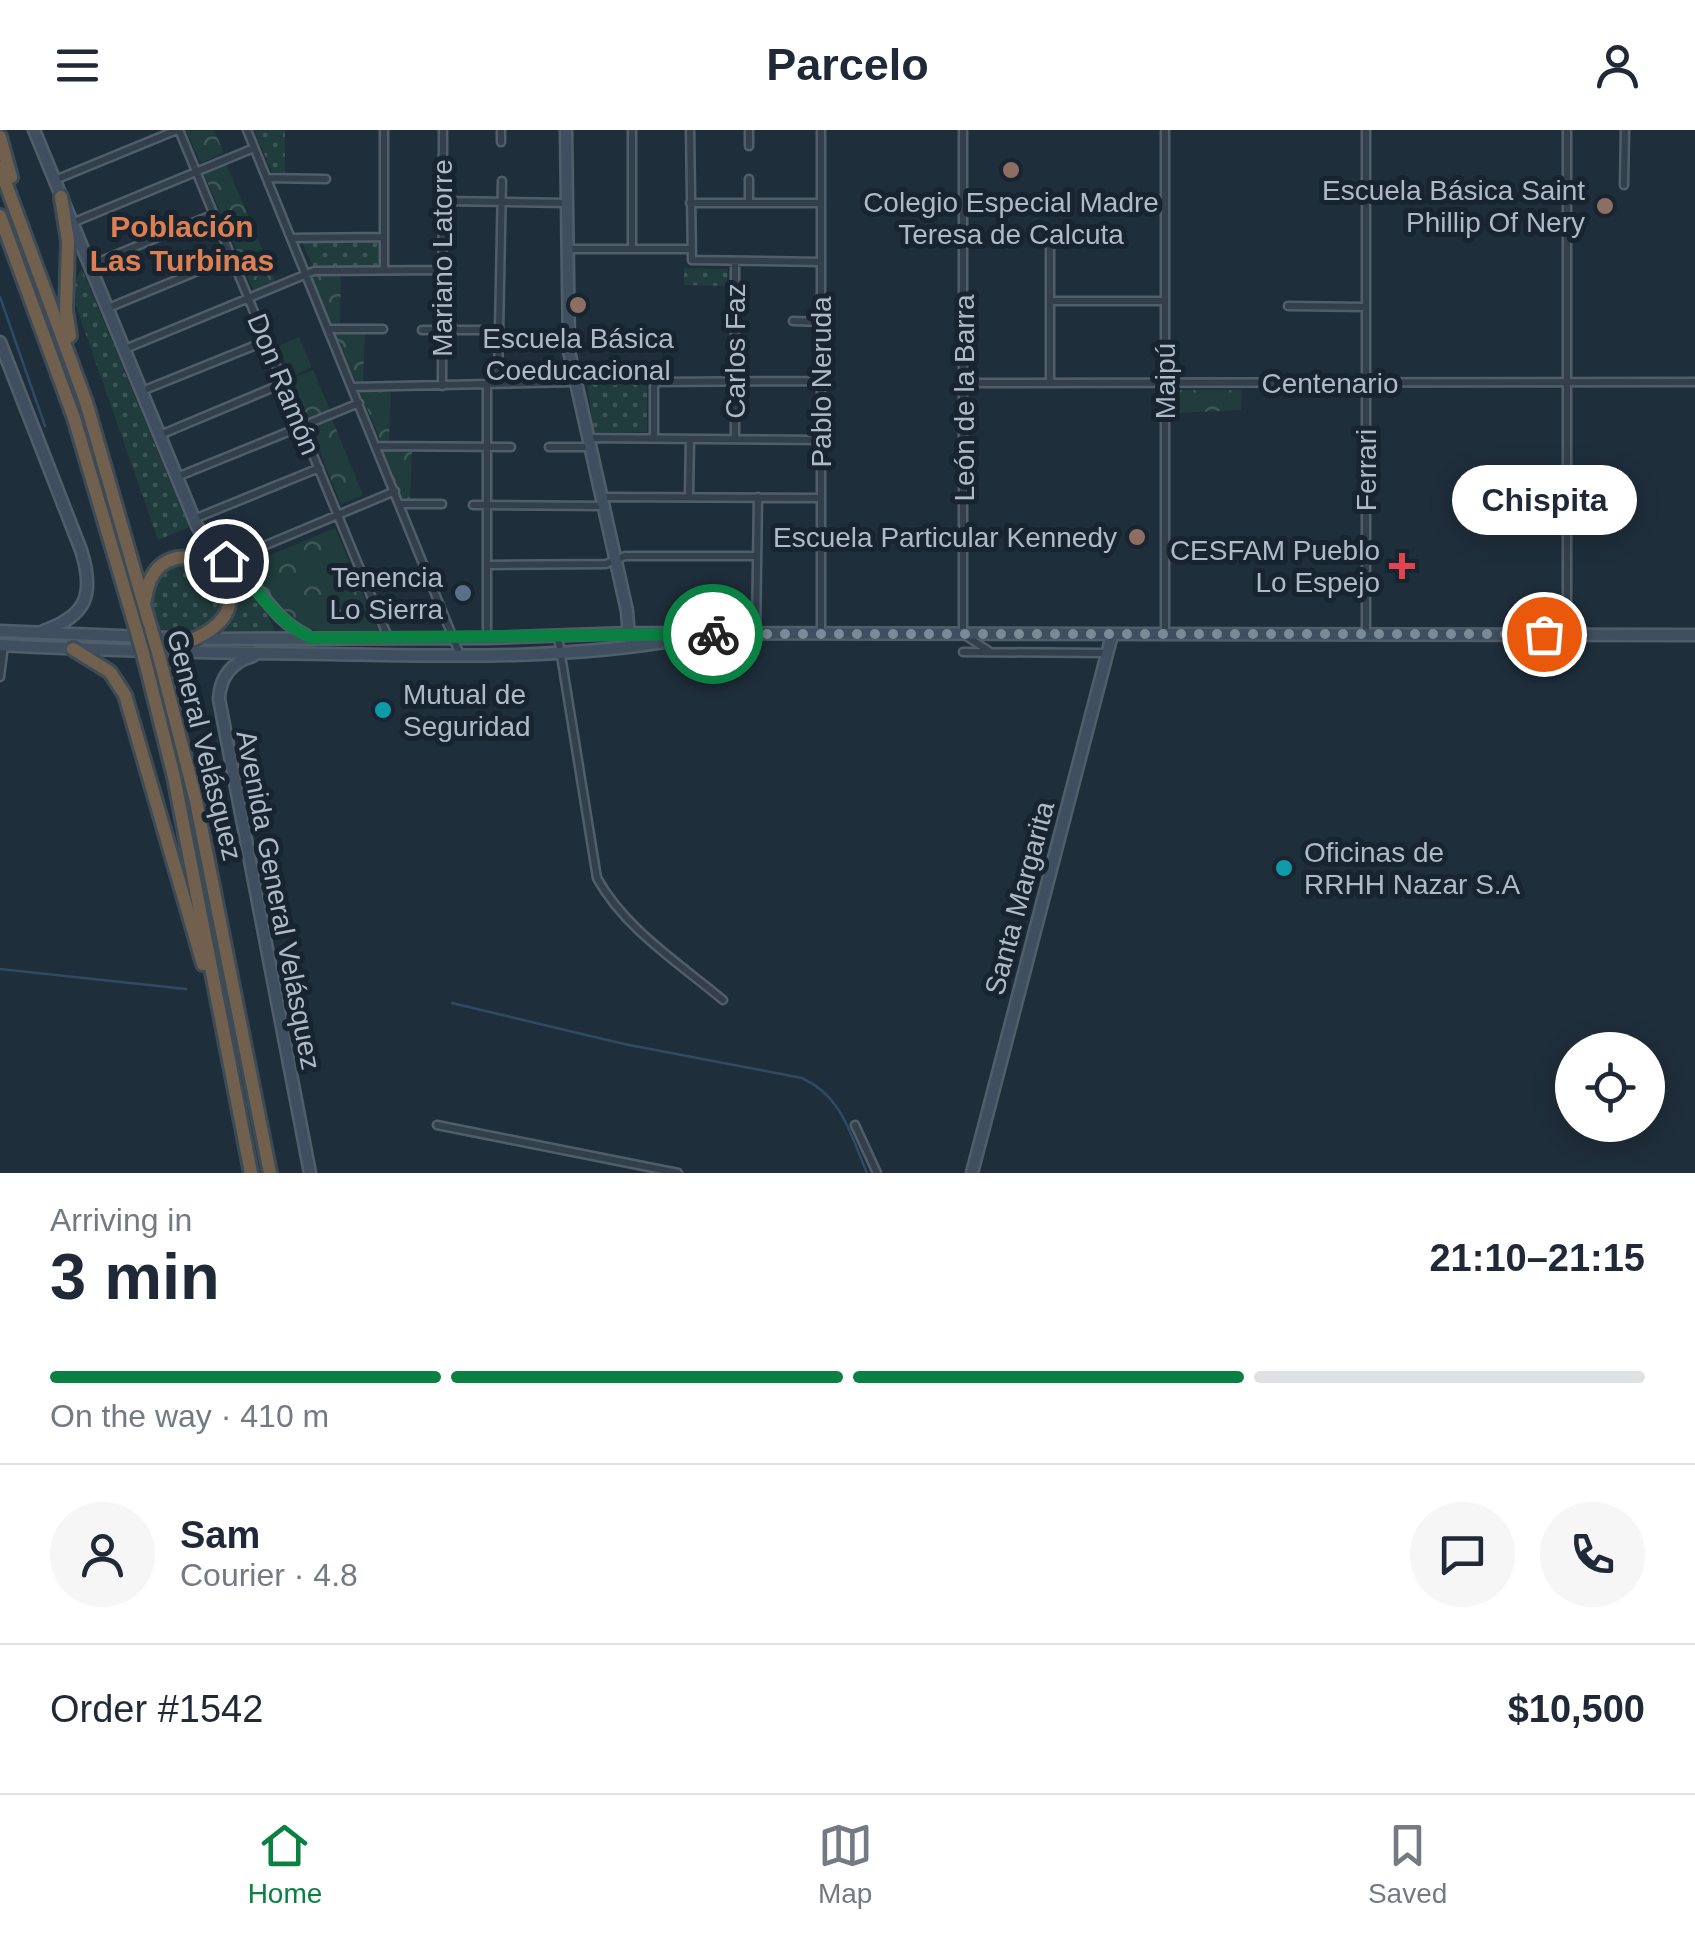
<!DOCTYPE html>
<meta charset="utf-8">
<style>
body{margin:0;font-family:Arial,sans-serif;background:#f6f6f7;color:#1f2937;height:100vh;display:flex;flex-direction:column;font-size:38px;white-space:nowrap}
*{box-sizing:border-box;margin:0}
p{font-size:32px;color:#747a83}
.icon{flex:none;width:55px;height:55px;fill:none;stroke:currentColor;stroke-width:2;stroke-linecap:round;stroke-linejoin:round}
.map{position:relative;height:1043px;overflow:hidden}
.sheet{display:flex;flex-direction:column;background:#fff;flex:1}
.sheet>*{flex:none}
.controls{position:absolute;left:1555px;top:902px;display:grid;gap:20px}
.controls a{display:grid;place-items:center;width:110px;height:110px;border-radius:50%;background:#fff;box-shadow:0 5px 25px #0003;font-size:50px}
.pin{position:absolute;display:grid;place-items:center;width:85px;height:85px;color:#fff;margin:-42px;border:5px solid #fff;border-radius:50%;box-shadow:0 2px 10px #0007}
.courier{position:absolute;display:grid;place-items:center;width:100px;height:100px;margin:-50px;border:8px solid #0b8043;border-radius:50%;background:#fff;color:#222;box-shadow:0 2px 12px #0007}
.bubble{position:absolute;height:70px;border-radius:35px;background:#fff;box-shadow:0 5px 25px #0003;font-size:32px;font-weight:800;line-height:70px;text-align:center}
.headline em{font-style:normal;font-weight:800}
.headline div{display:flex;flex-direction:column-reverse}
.headline{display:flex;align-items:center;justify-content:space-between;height:170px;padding:0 50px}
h1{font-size:65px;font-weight:800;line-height:75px}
.bar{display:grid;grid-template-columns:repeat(4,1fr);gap:15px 10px;align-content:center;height:120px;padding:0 50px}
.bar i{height:12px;border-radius:8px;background:#e0e1e3}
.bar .selected{background:#0b8043}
.bar p{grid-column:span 4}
.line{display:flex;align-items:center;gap:25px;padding:0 50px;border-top:2px solid #e0e1e3}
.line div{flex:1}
.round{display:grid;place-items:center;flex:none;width:105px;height:105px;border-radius:52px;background:#f6f6f7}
header{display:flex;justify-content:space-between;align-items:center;height:130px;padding:0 50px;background:#fff;font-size:45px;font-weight:800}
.tab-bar{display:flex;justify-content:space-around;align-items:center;height:140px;border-top:2px solid #e0e1e3;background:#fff;font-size:28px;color:#747a83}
.tab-bar a{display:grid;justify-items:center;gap:5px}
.tab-bar .selected{color:#0b8043}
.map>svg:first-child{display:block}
.grass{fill:url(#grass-dots)}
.park{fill:url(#park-crowns)}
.pitch{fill:#213c3c}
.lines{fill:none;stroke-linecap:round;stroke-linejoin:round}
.stream{stroke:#2f4a62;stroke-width:2.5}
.street-casing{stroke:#505e69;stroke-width:11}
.secondary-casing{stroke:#505e69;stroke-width:15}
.highway-casing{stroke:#3d4b56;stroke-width:18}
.street{stroke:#33404b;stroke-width:6}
.secondary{stroke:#404f5f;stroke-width:10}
.highway{stroke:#72604f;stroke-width:12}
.highway-bridge-casing{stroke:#3d4b56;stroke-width:18;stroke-linecap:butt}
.highway-bridge{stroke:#72604f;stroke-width:12}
.done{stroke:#7b8a97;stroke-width:10;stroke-dasharray:0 18}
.route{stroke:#0b8043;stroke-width:12}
.education-dot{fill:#8d6e63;stroke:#182530;stroke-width:4}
.health-dot{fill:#e0444e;stroke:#182530;stroke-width:4}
.service-dot{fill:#5c6f8a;stroke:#182530;stroke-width:4}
.culture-dot{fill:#0f9aa8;stroke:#182530;stroke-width:4}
.labels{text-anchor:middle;stroke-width:10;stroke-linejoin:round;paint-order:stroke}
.poi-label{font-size:28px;fill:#adbbc8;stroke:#182530;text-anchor:end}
.street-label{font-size:28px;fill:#adbbc8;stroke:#182530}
.neighbourhood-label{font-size:30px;font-weight:bold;fill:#de7f52;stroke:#182530}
</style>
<header><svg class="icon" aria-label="menu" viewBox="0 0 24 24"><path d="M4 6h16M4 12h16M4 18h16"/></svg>Parcelo<svg class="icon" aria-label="person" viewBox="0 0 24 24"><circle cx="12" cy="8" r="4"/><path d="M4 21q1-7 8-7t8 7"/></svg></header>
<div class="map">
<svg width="1695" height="1043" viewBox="0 0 1695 1043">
<defs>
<pattern id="grass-dots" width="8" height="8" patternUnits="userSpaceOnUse" patternTransform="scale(2.5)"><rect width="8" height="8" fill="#213c3c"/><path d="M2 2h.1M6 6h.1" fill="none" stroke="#3f5657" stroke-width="1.8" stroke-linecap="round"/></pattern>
<pattern id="park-crowns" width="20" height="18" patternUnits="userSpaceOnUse" patternTransform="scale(2.5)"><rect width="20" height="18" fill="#213c3c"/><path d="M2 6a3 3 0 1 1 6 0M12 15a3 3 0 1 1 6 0" fill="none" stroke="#3f5657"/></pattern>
</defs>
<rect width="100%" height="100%" fill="#1f2e3b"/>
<!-- grass -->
<path class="grass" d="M254,0H285V43L272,42Z
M379,111L380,137L313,136L302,113Z
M684,138L728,139L727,156L684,155Z
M82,139L189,397L158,410L77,179L74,150Z
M587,253L647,255V302H594Z
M181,432L204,437L219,453L220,480C203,501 186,506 160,506C150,475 146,445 181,432Z
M227,442C244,455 274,484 275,506L213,507C237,488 239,469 227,442Z"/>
<!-- park -->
<path class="park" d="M214,0L224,23L201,33L186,1Z
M226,34L276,152L254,161L204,44Z
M310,144L341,145L340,196L332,195Z
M334,201H365L363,252H356Z
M313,240L330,280L308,289L291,249Z
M1177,260H1242L1241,280L1176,283Z
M360,261H391L389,312H381Z
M332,289L363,365L341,374L310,298Z
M381,319H412L410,371L403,370Z
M335,398L379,503L319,501L295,494L243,437Z"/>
<!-- pitch -->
<path class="pitch" d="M299,207L312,237L291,247L278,216Z"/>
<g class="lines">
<!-- stream -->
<path class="stream" d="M0,167L45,296
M0,839L186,859
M452,873L624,914L802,948C843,967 850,1004 867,1043"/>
<!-- street casing -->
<g class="street-casing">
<path id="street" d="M179,0L388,507
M247,0L460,525
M690,0L692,130L821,132
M821,0V502
M963,0V504L989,521
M501,12V0
M749,16V0
M267,48L326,49
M749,49V73
M55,50L177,0
M1624,55L1625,0
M442,71L566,73
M690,73H821
M72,93L254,18
M291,108L384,107
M1050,116V253
M567,119H690
M632,119V0
M735,132V309
M91,135L214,84
M384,140V0
M1050,171H1165
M1288,176L1366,177
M108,178L232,127
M793,191L821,192
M328,199H383
M422,200H500
M125,219L314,141L442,140
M498,252L502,51
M964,253L1695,252
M442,256L443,0
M352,257L575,252
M142,261L266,211
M160,305L284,253
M587,308L821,310
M654,308V256L657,252L821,251
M376,316L511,317
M549,317H589
M177,347L359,273
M602,367L821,368
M689,367L690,309
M400,374H442
M473,375L603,376
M194,389L319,338
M228,431L395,361
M488,435L606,434L625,426H757
M756,502L758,367
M1165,503V0
M1366,503V0
M1567,504V0
M487,507V255
M558,507L597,748C625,799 679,833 723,870
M963,522L1106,523
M0,547L4,515
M437,995L678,1043
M855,995L877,1043"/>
</g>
<!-- secondary casing -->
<g class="secondary-casing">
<path id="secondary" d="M34,0L197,396C210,419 230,431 248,449C268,471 279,492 306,505
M566,0L569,221L627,481L629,508
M0,212L81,420C95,464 87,486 43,501
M0,501L194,509L487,508L629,503L1695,505
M0,515C110,521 219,523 329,524C449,526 569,530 688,508
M253,526C232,532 220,547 219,569L310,1043
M972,1043L1112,505"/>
</g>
<!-- highway casing -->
<g class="highway-casing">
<path id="highway" d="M0,7L11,47
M0,38L86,272L151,499
M61,67L68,111L66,180L70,206
M0,86L74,288L136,499
M145,470C158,374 292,465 194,509
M73,519L110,542L125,565L203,834
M159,526L196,671L270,1043
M144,527L174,647L251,1043"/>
</g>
<!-- street -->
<use href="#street" class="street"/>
<!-- secondary -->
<use href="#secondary" class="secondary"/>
<!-- highway -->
<use href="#highway" class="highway"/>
<!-- highway-bridge casing -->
<g class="highway-bridge-casing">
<path id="highway-bridge" d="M136,499L144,527
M151,499L159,526"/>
</g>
<!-- highway-bridge -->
<use href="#highway-bridge" class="highway-bridge"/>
</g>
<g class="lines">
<!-- done -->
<path class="done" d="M713,504H1544"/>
<!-- route -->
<path class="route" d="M226,431C258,456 274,492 312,508L713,504"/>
</g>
<!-- markers -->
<g class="education-dot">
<circle cx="1011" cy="40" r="10"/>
<circle cx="1605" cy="76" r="10"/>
<circle cx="578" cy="175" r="10"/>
<circle cx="1137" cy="407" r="10"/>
</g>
<path class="health-dot" d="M1397 421h10v10h10v10h-10v10h-10v-10h-10v-10h10z"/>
<circle class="service-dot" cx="463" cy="463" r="10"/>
<g class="culture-dot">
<circle cx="383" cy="580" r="10"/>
<circle cx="1284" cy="738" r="10"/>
</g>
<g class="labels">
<!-- poi labels -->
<g class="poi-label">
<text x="1585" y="70">Escuela Básica Saint<tspan x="1585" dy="32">Phillip Of Nery</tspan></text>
<text x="1011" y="82" text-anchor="middle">Colegio Especial Madre<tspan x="1011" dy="32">Teresa de Calcuta</tspan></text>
<text x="578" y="218" text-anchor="middle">Escuela Básica<tspan x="578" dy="32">Coeducacional</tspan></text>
<text x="1117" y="417">Escuela Particular Kennedy</text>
<text x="1380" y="430">CESFAM Pueblo<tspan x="1380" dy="32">Lo Espejo</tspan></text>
<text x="443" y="457">Tenencia<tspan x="443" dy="32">Lo Sierra</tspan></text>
<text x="403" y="574" text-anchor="start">Mutual de<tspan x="403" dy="32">Seguridad</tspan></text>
<text x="1304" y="732" text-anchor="start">Oficinas de<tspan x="1304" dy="32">RRHH Nazar S.A</tspan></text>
</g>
<!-- street labels -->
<g class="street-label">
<text transform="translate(442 128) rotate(-90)" y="10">Mariano Latorre</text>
<text transform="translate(735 221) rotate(-90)" y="10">Carlos Faz</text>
<text transform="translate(1165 251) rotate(-90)" y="10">Maipú</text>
<text transform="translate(821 252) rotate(-90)" y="10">Pablo Neruda</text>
<text x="1330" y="263">Centenario</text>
<text transform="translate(284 254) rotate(68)" y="10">Don Ramón</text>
<text transform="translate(964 268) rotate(-90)" y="10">León de la Barra</text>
<text transform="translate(1366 340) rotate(-90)" y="10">Ferrari</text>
<text transform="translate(205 615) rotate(76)" y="10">General Velásquez</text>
<text transform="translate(1019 768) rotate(-75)" y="10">Santa Margarita</text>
<text transform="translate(279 770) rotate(79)" y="10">Avenida General Velásquez</text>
</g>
<!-- neighbourhood labels -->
<g class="neighbourhood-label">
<text x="182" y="107">Población<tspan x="182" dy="34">Las Turbinas</tspan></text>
</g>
</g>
</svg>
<div class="controls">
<a><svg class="icon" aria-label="locate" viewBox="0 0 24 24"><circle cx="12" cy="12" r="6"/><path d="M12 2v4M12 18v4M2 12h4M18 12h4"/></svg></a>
</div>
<div class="pin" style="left:1544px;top:504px;background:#ea580c"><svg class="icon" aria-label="bag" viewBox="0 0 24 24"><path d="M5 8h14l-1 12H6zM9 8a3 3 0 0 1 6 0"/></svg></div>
<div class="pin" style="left:226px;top:431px;background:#1f2937"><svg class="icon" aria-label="home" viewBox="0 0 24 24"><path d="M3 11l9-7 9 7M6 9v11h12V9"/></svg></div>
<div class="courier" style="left:713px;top:504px"><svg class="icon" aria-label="bike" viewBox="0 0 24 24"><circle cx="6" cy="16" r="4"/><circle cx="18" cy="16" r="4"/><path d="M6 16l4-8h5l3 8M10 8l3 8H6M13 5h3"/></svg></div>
<div class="bubble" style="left:1452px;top:335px;width:185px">Chispita</div>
</div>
<section class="sheet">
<div class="headline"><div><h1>3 min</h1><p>Arriving in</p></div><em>21:10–21:15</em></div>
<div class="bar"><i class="selected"></i><i class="selected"></i><i class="selected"></i><i></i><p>On the way · 410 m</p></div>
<div class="line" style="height:180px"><a class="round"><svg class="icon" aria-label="person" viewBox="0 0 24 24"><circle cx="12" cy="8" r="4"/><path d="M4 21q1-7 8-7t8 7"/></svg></a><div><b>Sam</b><p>Courier · 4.8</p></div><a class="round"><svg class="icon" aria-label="chat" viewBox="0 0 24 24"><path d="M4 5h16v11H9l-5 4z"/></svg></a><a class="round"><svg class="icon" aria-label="phone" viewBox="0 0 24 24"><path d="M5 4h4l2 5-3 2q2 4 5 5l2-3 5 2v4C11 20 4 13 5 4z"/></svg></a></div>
<div class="line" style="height:130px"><div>Order #1542</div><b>$10,500</b></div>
</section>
<nav class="tab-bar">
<a class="selected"><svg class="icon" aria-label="home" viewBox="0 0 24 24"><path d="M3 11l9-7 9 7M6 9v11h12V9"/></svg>Home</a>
<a><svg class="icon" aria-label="map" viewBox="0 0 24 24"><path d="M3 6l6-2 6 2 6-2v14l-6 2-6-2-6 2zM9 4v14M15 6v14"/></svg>Map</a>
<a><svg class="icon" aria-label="saved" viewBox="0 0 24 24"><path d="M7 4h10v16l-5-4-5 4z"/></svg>Saved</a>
</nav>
